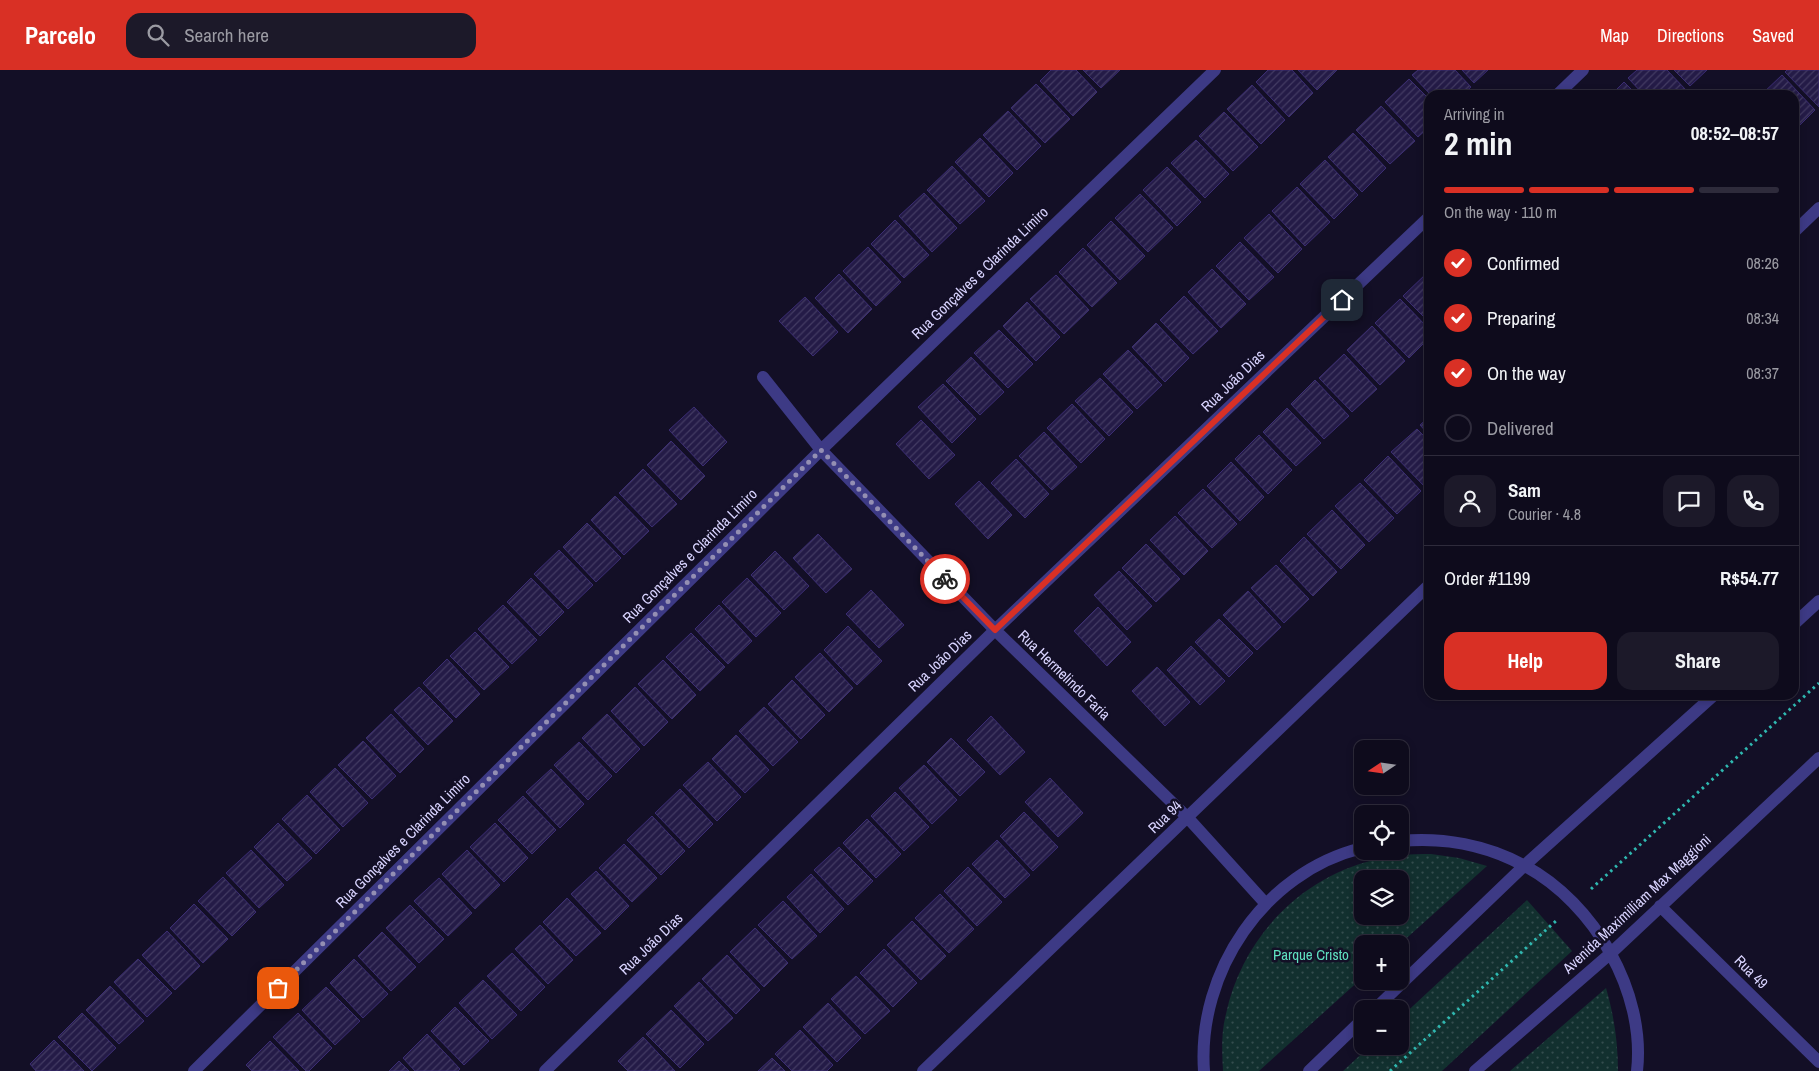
<!DOCTYPE html>
<meta charset="utf-8">
<style>
body{margin:0;font-family:"Archivo Narrow",sans-serif;background:#1c1929;color:#f1f3f6;height:100vh;display:flex;flex-direction:column;font-size:19px;white-space:nowrap}
*{box-sizing:border-box;margin:0}
p{font-size:16px;color:#9b9ba3}
.icon{flex:none;width:28px;height:28px;fill:none;stroke:currentColor;stroke-width:2;stroke-linecap:round;stroke-linejoin:round}
.map{position:relative;flex:1;overflow:hidden}
.details{position:absolute;left:1424px;top:20px;width:375px;height:610px;display:flex;flex-direction:column;background:#0e0b1c;border-radius:15px;box-shadow:0 2px 8px #0003,0 0 0 1px #2e2b3b}
.details>*{flex:none}
.needle{width:32px;rotate:257deg}
.tools{position:absolute;left:1354px;top:670px;display:grid;gap:10px}
.tools a{display:grid;place-items:center;width:55px;height:55px;border-radius:10px;background:#0e0b1c;box-shadow:0 2px 8px #0003,0 0 0 1px #2e2b3b;font-size:25px}
.pin{position:absolute;display:grid;place-items:center;width:42px;height:42px;color:#fff;margin:-21px;border-radius:10px;box-shadow:0 2px 8px #0006}
.courier{position:absolute;display:grid;place-items:center;width:50px;height:50px;margin:-25px;border:4px solid #d93025;border-radius:50%;background:#fff;color:#222;box-shadow:0 1px 6px #0007}
.summary em{font-style:normal;font-weight:700}
.summary div{display:flex;flex-direction:column-reverse}
.summary{display:flex;align-items:center;justify-content:space-between;height:85px;padding:0 20px}
h1{font-size:32px;font-weight:700;line-height:38px}
.bar{display:grid;grid-template-columns:repeat(4,1fr);gap:8px 5px;align-content:center;height:60px;padding:0 20px}
.bar i{height:6px;border-radius:4px;background:#2e2b3b}
.bar .current{background:#d93025}
.bar p{grid-column:span 4}
.line{display:flex;align-items:center;gap:12px;padding:0 20px;border-top:1px solid #2e2b3b}
.line div{flex:1}
.round{display:grid;place-items:center;flex:none;width:52px;height:52px;border-radius:15px;background:#1c1929}
ol{padding:0 20px;list-style:none}
li{display:flex;align-items:center;gap:15px;height:55px}
li p{margin-inline-start:auto}
li .icon{padding:5px;border-radius:50%;background:#d93025;color:#fff;stroke-width:4}
li:last-child{color:#9b9ba3}
li i{width:28px;height:28px;border:2px solid #2e2b3b;border-radius:50%}
.button{display:flex;gap:10px;margin-top:auto;padding:10px 20px}
.button a{flex:1;height:58px;border-radius:15px;background:#d93025;color:#fff;font-size:20px;font-weight:700;line-height:58px;text-align:center}
.button a+a{background:#1c1929;color:#f1f3f6}
header{display:flex;align-items:center;gap:30px;box-sizing:border-box;height:70px;padding:0 25px;background:#d93025;color:#fff}
header strong{font-size:24px}
nav{display:flex;gap:28px;margin-inline-start:auto;font-size:18px}
.search{width:350px;height:45px;background:#1c1929;display:flex;align-items:center;gap:12px;box-sizing:border-box;padding:0 18px;border-radius:15px;color:#9b9ba3;font-size:19px}
.map>svg:first-child{display:block}
.grass{fill:url(#grass-dots);fill-rule:evenodd}
.building{fill:url(#building-hatch);stroke:#3b2d73}
.lines{fill:none;stroke-linecap:round;stroke-linejoin:round}
.path{stroke:#2fb8b0;stroke-width:3;stroke-dasharray:2.5 4;stroke-linecap:butt}
.minor{stroke:#3d3a85;stroke-width:12}
.done{stroke:#948fb3;stroke-width:5;stroke-dasharray:0 9}
.route{stroke:#d93025;stroke-width:6}
.labels{text-anchor:middle;stroke-width:5;stroke-linejoin:round;paint-order:stroke}
.street-label{font-size:15px;fill:#d9d4ff;stroke:#130f26}
.park-label{font-size:15px;fill:#5fe0c0;stroke:#130f26}
</style>
<header>
<strong>Parcelo</strong>
<div class="search"><svg class="icon" aria-label="search" viewBox="0 0 24 24"><circle cx="10" cy="10" r="6"/><path d="M15 15l6 6"/></svg>Search here</div>
<nav><a>Map</a><a>Directions</a><a>Saved</a></nav>
</header>
<div class="map">
<svg width="1819" height="1001" viewBox="0 0 1819 1001">
<defs>
<pattern id="grass-dots" width="8" height="8" patternUnits="userSpaceOnUse" patternTransform="scale(1.25)"><rect width="8" height="8" fill="#12302f"/><path d="M2 2h.1M6 6h.1" fill="none" stroke="#344d4e" stroke-width="1.8" stroke-linecap="round"/></pattern>
<pattern id="building-hatch" width="6" height="6" patternUnits="userSpaceOnUse" patternTransform="scale(1.25)"><rect width="6" height="6" fill="#241b47"/><path d="M-1 1l2-2M0 6l6-6M5 7l2-2" fill="none" stroke="#433b63"/></pattern>
</defs>
<rect width="100%" height="100%" fill="#130f26"/>
<!-- grass -->
<path class="grass" d="M1431,784L1459,788L1487,796L1400,874H1362V908L1259,1001H1223C1222,982 1221,962 1226,944C1242,869 1299,808 1374,790C1393,785 1411,784 1431,784ZM1362,809H1400V846H1362Z
M1527,830L1572,881L1442,1001H1343L1370,976H1400V948Z
M1606,918C1614,946 1618,972 1618,1001H1510Z"/>
<!-- building -->
<path class="building" d="M1051,0H1076L1097,22L1073,46L1040,11Z
M1083,0H1120L1101,18Z
M1268,0H1292L1313,23L1289,47L1256,12Z
M1298,0H1337L1317,20Z
M1418,0H1455L1471,17L1462,25H1431L1412,5Z
M1462,0H1488L1474,13Z
M1637,0H1667L1686,20L1681,25H1644L1628,8Z
M1674,0H1707L1690,16Z
M1787,0H1819V37L1785,2Z
M1782,5L1815,40L1794,61V25H1761Z
M1409,9L1429,29V57L1418,67L1385,32Z
M1624,12L1637,25H1611Z
M1036,14L1070,49L1045,73L1011,38Z
M1252,15L1285,50L1261,74L1227,39Z
M1381,36L1415,71L1390,94L1356,60Z
M1008,41L1041,76L1017,100L983,65Z
M1224,42L1258,77L1233,101L1199,66Z
M1353,63L1386,98L1362,122L1328,87Z
M980,68L1013,103L989,127L955,92Z
M1196,70L1229,104L1205,128L1171,93Z
M1325,90L1358,125L1334,149L1300,114Z
M952,96L985,131L960,154L927,120Z
M1167,97L1201,132L1177,156L1143,120Z
M1297,117L1330,152L1305,176L1272,141Z
M924,123L957,158L932,182L899,146Z
M1140,124L1173,158L1148,182L1115,148Z
M1269,144L1302,179L1278,203L1244,168Z
M895,150L929,185L904,208L871,174Z
M1111,151L1145,186L1120,210L1087,175Z
M1240,172L1274,207L1249,230L1216,196Z
M868,177L901,212L876,236L843,201Z
M1083,178L1117,213L1092,237L1059,202Z
M1212,199L1246,234L1221,258L1188,222Z
M1428,202L1429,203V252L1403,226Z
M839,204L872,239L848,263L815,228Z
M1056,205L1089,240L1064,264L1030,229Z
M1184,226L1218,261L1193,284L1160,250Z
M805,227L838,262L813,286L779,251Z
M1400,229L1429,259V268L1409,288L1375,253Z
M1027,232L1060,267L1036,291L1003,256Z
M1156,253L1189,288L1165,312L1132,277Z
M1372,256L1405,291L1380,315L1347,280Z
M999,260L1033,294L1008,318L974,283Z
M1128,280L1162,315L1137,339L1103,304Z
M1344,284L1377,319L1352,342L1319,308Z
M971,287L1004,322L980,345L946,311Z
M1100,308L1133,342L1109,366L1075,331Z
M1315,310L1349,346L1324,369L1291,334Z
M943,314L976,349L952,373L918,337Z
M1072,334L1105,369L1081,393L1047,358Z
M694,337L727,372L703,396L669,360Z
M1287,338L1321,373L1296,396L1263,362Z
M1429,347V365L1420,355Z
M921,350L955,385L929,409L896,374Z
M1417,359L1429,371V414L1425,417L1391,382Z
M1044,362L1077,397L1052,420L1019,386Z
M1259,365L1292,400L1268,424L1235,389Z
M671,371L705,406L681,430L647,395Z
M1388,386L1421,421L1397,444L1364,410Z
M1016,389L1049,424L1025,448L991,413Z
M1231,392L1264,427L1240,451L1207,416Z
M643,399L677,434L652,457L619,423Z
M979,411L1012,445L988,469L955,434Z
M1360,413L1394,448L1369,472L1335,436Z
M1203,419L1237,454L1212,478L1178,443Z
M615,426L649,461L624,485L591,450Z
M1332,440L1365,475L1341,499L1307,464Z
M1175,446L1208,481L1184,505L1150,470Z
M587,453L621,488L596,512L563,477Z
M818,464L852,499L826,523L793,488Z
M1304,467L1337,502L1313,526L1280,491Z
M1146,474L1180,509L1156,532L1122,498Z
M559,480L593,515L568,539L534,504Z
M775,481L809,516L784,540L751,505Z
M1276,495L1309,529L1284,553L1251,518Z
M1119,501L1152,536L1127,560L1094,525Z
M531,508L564,542L540,566L507,532Z
M747,508L781,543L756,567L722,532Z
M871,520L904,555L879,578L846,544Z
M1248,521L1281,557L1257,580L1223,545Z
M503,535L537,570L512,594L478,559Z
M719,535L752,571L728,594L695,559Z
M1098,537L1131,572L1107,596L1074,561Z
M1219,549L1253,583L1229,607L1195,572Z
M848,556L882,591L857,615L824,580Z
M475,562L509,597L484,620L450,586Z
M691,563L725,597L700,621L666,587Z
M1191,576L1225,611L1200,635L1167,600Z
M820,583L853,618L829,642L795,607Z
M447,589L480,624L456,648L423,613Z
M663,590L696,625L672,649L638,614Z
M1157,597L1190,632L1165,656L1132,621Z
M792,610L825,645L801,669L768,634Z
M419,617L453,651L428,675L394,640Z
M635,617L668,652L644,676L611,641Z
M764,637L798,672L773,696L739,661Z
M391,644L424,679L400,703L366,668Z
M607,644L640,679L616,703L582,668Z
M991,646L1025,682L1000,705L967,670Z
M736,665L769,700L745,723L712,689Z
M951,668L985,702L960,726L927,692Z
M363,671L396,706L372,729L338,695Z
M579,672L612,706L588,730L554,695Z
M708,692L741,727L717,751L683,715Z
M924,695L957,730L932,754L899,718Z
M335,698L368,733L343,757L310,722Z
M551,699L584,734L560,758L526,722Z
M1050,708L1083,743L1058,767L1025,732Z
M680,719L713,754L689,778L655,743Z
M895,722L929,757L904,781L871,746Z
M307,725L340,760L316,784L282,749Z
M523,726L556,760L532,784L498,750Z
M1024,742L1058,777L1033,801L1000,766Z
M652,746L685,781L661,805L627,770Z
M867,749L901,784L876,808L843,773Z
M278,753L312,788L287,811L254,777Z
M495,753L528,788L504,812L470,777Z
M997,770L1030,805L1005,828L972,794Z
M624,774L657,808L632,832L599,798Z
M839,777L873,811L848,835L814,800Z
M251,780L284,815L259,838L226,803Z
M467,780L500,815L475,839L442,804Z
M968,797L1002,832L977,856L944,821Z
M596,801L629,836L605,860L571,824Z
M811,804L844,839L820,863L787,827Z
M223,807L256,842L232,866L198,831Z
M439,808L472,843L448,866L414,831Z
M940,824L974,859L949,883L915,848Z
M567,828L601,863L576,886L543,852Z
M783,831L817,866L792,889L758,855Z
M194,834L228,869L203,893L170,858Z
M410,835L444,869L419,893L386,858Z
M912,851L946,886L921,910L887,875Z
M540,855L573,890L548,914L515,879Z
M755,858L788,893L764,917L730,882Z
M167,861L200,896L175,920L142,885Z
M382,862L416,897L391,921L358,886Z
M884,879L917,913L893,937L860,903Z
M512,883L545,917L521,941L487,906Z
M727,885L760,920L736,944L702,909Z
M138,889L172,923L147,947L114,912Z
M354,889L388,924L363,948L330,913Z
M856,906L890,941L865,964L831,929Z
M483,910L517,945L492,969L459,933Z
M699,912L733,948L708,971L674,936Z
M110,916L144,951L119,974L86,940Z
M326,917L360,951L335,975L302,940Z
M828,933L861,968L837,992L803,957Z
M455,937L489,971L464,995L431,961Z
M671,940L704,974L680,998L646,964Z
M82,943L116,978L92,1001L58,967Z
M298,943L332,978L309,1001H306L273,967Z
M800,960L833,995L827,1001H792L775,984Z
M427,964L460,999L458,1001H415L403,988Z
M643,967L675,1001H628L618,991Z
M54,970L84,1001H36L30,994Z
M270,971L299,1001H252L246,995Z
M772,988L785,1001H758Z
M399,991L409,1001H389Z"/>
<g class="lines">
<!-- path -->
<path class="path" d="M1591,819L1819,613
M1390,1001L1557,850"/>
<!-- minor -->
<path class="minor" d="M1557,25L1583,0
M1794,162L1819,138
M763,307L821,380L995,560L1188,748L1266,834
M1794,554L1819,531
M1400,771C1443,767 1487,775 1525,796C1594,833 1646,922 1637,1001
M1660,836L1819,992
M1375,939L1525,795L1714,625
M194,1001L821,380L1215,0
M545,1001L995,560L1429,147
M923,1001L1429,515
M1204,1001C1197,902 1264,802 1362,778
M1309,1001L1362,950
M1475,1001L1611,883L1819,688"/>
</g>
<g class="lines">
<!-- done -->
<path class="done" d="M278,918L821,380L945,509"/>
<!-- route -->
<path class="route" d="M945,509L995,560L1342,230"/>
</g>
<g class="labels">
<!-- street labels -->
<g class="street-label">
<text transform="translate(980 203) rotate(-44)" y="5">Rua Gonçalves e Clarinda Limiro</text>
<text transform="translate(1233 311) rotate(-44)" y="5">Rua João Dias</text>
<text transform="translate(690 486) rotate(-45)" y="5">Rua Gonçalves e Clarinda Limiro</text>
<text transform="translate(940 591) rotate(-44)" y="5">Rua João Dias</text>
<text transform="translate(1064 605) rotate(44)" y="5">Rua Hermelindo Faria</text>
<text transform="translate(1165 747) rotate(-44)" y="5">Rua 94</text>
<text transform="translate(403 771) rotate(-45)" y="5">Rua Gonçalves e Clarinda Limiro</text>
<text transform="translate(1637 834) rotate(-43)" y="5">Avenida Maximilliam Max Maggioni</text>
<text transform="translate(651 874) rotate(-44)" y="5">Rua João Dias</text>
<text transform="translate(1751 902) rotate(45)" y="5">Rua 49</text>
</g>
<!-- park labels -->
<g class="park-label">
<text x="1311" y="890">Parque Cristo</text>
</g>
</g>
</svg>
<div class="tools">
<a><svg class="needle" viewBox="-14 -14 28 28"><path d="M0-13l5 13h-10z" fill="#e53935"/><path d="M0 13l5-13h-10z" fill="#9b9ba3"/></svg></a>
<a><svg class="icon" aria-label="locate" viewBox="0 0 24 24"><circle cx="12" cy="12" r="6"/><path d="M12 2v4M12 18v4M2 12h4M18 12h4"/></svg></a>
<a><svg class="icon" aria-label="layers" viewBox="0 0 24 24"><path d="M12 4l9 5-9 5-9-5zM3 14l9 5 9-5"/></svg></a>
<a>+</a>
<a>−</a>
</div>
<div class="pin" style="left:278px;top:918px;background:#ea580c"><svg class="icon" aria-label="bag" viewBox="0 0 24 24"><path d="M5 8h14l-1 12H6zM9 8a3 3 0 0 1 6 0"/></svg></div>
<div class="pin" style="left:1342px;top:230px;background:#1f2937"><svg class="icon" aria-label="home" viewBox="0 0 24 24"><path d="M3 11l9-7 9 7M6 9v11h12V9"/></svg></div>
<div class="courier" style="left:945px;top:509px"><svg class="icon" aria-label="bike" viewBox="0 0 24 24"><circle cx="6" cy="16" r="4"/><circle cx="18" cy="16" r="4"/><path d="M6 16l4-8h5l3 8M10 8l3 8H6M13 5h3"/></svg></div>
<section class="details">
<div class="summary"><div><h1>2 min</h1><p>Arriving in</p></div><em>08:52–08:57</em></div>
<div class="bar"><i class="current"></i><i class="current"></i><i class="current"></i><i></i><p>On the way · 110 m</p></div>
<ol>
<li><svg class="icon" aria-label="check" viewBox="0 0 24 24"><path d="M5 12l5 5 9-10"/></svg>Confirmed<p>08:26</p></li>
<li><svg class="icon" aria-label="check" viewBox="0 0 24 24"><path d="M5 12l5 5 9-10"/></svg>Preparing<p>08:34</p></li>
<li><svg class="icon" aria-label="check" viewBox="0 0 24 24"><path d="M5 12l5 5 9-10"/></svg>On the way<p>08:37</p></li>
<li><i></i>Delivered</li>
</ol>
<div class="line" style="height:90px"><a class="round"><svg class="icon" aria-label="person" viewBox="0 0 24 24"><circle cx="12" cy="8" r="4"/><path d="M4 21q1-7 8-7t8 7"/></svg></a><div><b>Sam</b><p>Courier · 4.8</p></div><a class="round"><svg class="icon" aria-label="chat" viewBox="0 0 24 24"><path d="M4 5h16v11H9l-5 4z"/></svg></a><a class="round"><svg class="icon" aria-label="phone" viewBox="0 0 24 24"><path d="M5 4h4l2 5-3 2q2 4 5 5l2-3 5 2v4C11 20 4 13 5 4z"/></svg></a></div>
<div class="line" style="height:65px"><div>Order #1199</div><b>R$54.77</b></div>
<div class="button"><a>Help</a><a>Share</a></div>
</section>
</div>
